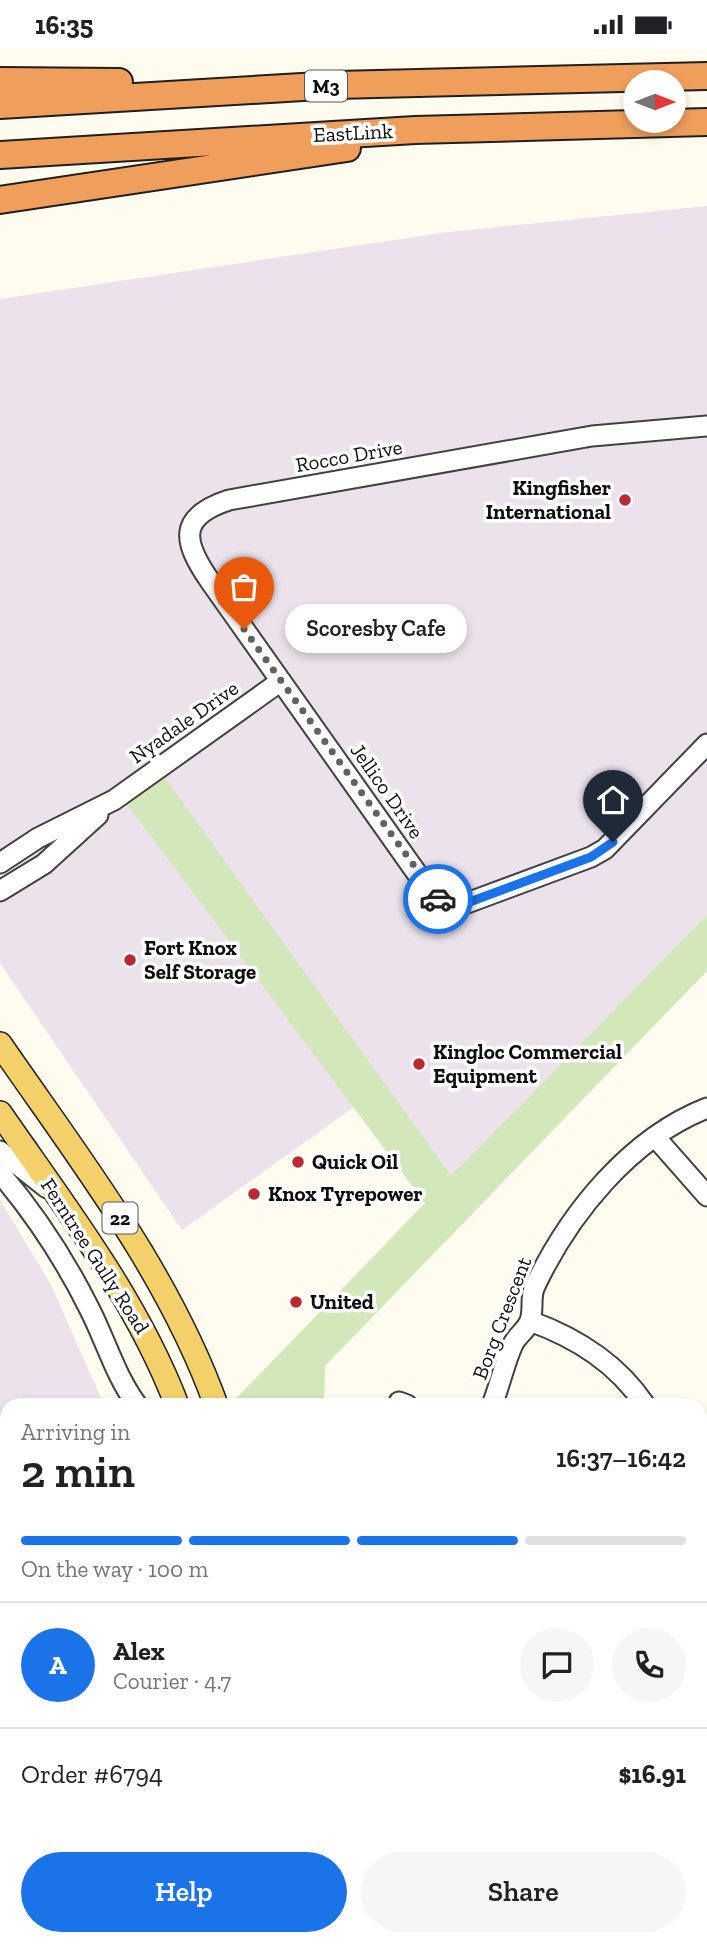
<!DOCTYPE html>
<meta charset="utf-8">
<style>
body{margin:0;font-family:"Zilla Slab",serif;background:#f6f6f6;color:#202124;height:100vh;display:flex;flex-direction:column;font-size:26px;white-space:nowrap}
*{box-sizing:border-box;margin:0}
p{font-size:23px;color:#757577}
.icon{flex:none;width:38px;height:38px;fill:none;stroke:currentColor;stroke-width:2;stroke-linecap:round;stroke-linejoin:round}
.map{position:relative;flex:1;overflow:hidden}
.details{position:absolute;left:0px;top:1349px;width:707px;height:548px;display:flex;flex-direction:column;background:#fff;border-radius:21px 21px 0 0;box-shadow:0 4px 10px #0003}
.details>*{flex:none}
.needle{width:46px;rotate:90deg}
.controls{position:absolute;left:623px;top:21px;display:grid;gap:14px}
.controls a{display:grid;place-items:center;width:63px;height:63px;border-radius:50%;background:#fff;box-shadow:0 4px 10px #0003;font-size:35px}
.pin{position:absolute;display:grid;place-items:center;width:60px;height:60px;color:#fff;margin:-72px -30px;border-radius:50% 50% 50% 0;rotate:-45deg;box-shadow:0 0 7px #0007}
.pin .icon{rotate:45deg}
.courier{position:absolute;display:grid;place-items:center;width:70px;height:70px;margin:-35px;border:5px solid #1a73e8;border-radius:50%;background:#fff;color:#222;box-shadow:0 2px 9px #0007}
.bubble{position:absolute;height:49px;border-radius:24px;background:#fff;box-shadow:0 4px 10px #0003;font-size:23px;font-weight:600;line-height:49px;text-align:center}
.summary em{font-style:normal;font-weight:600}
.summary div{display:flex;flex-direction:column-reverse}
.summary{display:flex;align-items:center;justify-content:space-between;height:119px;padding:0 21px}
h1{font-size:46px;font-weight:600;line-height:52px}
.bar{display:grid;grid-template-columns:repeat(4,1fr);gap:10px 7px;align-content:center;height:84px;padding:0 21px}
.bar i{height:9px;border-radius:5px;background:#e0e0e0}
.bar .on{background:#1a73e8}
.bar p{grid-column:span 4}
.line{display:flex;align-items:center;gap:18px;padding:0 21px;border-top:2px solid #e0e0e0}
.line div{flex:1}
.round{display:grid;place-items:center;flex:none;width:74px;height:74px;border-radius:37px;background:#f6f6f6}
.action{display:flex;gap:14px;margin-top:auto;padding:14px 21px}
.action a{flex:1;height:80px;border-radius:42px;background:#1a73e8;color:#fff;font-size:28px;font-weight:600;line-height:80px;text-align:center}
.action a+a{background:#f6f6f6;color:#202124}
.status{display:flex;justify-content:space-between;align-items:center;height:49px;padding:0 35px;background:#fff;direction:ltr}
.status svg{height:19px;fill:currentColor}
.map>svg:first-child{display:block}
.industrial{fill:#ebe2ec}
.green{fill:#d2e8ba}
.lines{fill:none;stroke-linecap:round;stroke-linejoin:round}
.minor-casing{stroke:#414141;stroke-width:23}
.major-casing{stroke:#1f1f1f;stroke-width:26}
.highway-casing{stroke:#1f1f1f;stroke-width:30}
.minor{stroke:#fff;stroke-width:19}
.major{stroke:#f4d06a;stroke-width:23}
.highway{stroke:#ef9e5c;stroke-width:26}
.done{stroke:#62615d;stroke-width:7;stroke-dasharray:0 12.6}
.route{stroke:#1a73e8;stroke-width:9}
.poi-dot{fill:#b92a33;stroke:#fff;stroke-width:2.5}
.labels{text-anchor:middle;stroke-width:7;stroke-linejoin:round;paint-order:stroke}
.shield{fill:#fff;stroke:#565656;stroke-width:2}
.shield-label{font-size:19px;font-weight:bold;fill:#0e0e0e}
.street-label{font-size:21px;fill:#0e0e0e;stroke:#fff}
.poi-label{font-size:21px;font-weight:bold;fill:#0e0e0e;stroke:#fff;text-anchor:start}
</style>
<div class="status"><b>16:35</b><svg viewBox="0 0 49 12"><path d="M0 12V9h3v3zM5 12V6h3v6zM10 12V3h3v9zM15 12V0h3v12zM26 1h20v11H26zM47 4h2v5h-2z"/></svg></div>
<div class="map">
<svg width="707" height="1896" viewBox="0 0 707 1896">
<rect width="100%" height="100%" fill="#fefbef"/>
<!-- industrial -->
<path class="industrial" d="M707,157V866L425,1154L354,1058L182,1181L0,914V250L448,183Z
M0,1151L51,1236L104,1356H7V1776H0Z"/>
<!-- green -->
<path class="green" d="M158,719L451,1127L707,866V922L325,1317L324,1356H230L425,1154L120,746Z
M0,1776H7V1890H197V1896H0Z"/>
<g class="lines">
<!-- minor casing -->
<g class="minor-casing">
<path id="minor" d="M707,377L592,387L229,451C177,468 183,493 210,532L423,833L448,857L467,854L591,808L605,800L707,695
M0,814L38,789L114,751L281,632
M0,842L44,815L98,766
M656,1089L707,1147
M0,1102L47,1139
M0,1124C34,1164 65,1211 89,1259C106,1292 115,1326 137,1356
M530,1272C577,1289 617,1314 645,1356
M399,1353L407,1356
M492,1356C500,1336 504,1315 513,1295C517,1287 525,1282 529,1274C535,1262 529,1249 535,1237C569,1165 630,1089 707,1059
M700,1508L707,1509
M700,1654L707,1655
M700,1813L707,1823
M416,1896L424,1890"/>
</g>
<!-- major casing -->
<g class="major-casing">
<path id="major" d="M0,995C80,1111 168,1223 216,1356
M0,1064C65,1158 136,1249 177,1356
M221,1896V1890
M254,1896V1890"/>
</g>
<!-- highway casing -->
<g class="highway-casing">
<path id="highway" d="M0,32L119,33
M0,56L336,36L707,27
M0,106L415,81L707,73
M0,151L347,99"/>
</g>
<!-- minor -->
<use href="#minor" class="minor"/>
<!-- major -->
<use href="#major" class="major"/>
<!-- highway -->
<use href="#highway" class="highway"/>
</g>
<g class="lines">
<!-- done -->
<path class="done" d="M244,580L438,850"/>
<!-- route -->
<path class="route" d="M438,850L448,857L467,854L591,808L613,793"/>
</g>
<!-- markers -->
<g class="poi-dot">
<circle cx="625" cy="451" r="7"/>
<circle cx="130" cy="911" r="7"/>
<circle cx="419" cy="1015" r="7"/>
<circle cx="298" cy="1113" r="7"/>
<circle cx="254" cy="1145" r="7"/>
<circle cx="296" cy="1253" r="7"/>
</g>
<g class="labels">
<!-- shield labels -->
<g class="shield">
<rect x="305" y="21.5" width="42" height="31" rx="5"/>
<rect x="102.5" y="1153.5" width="35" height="31" rx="5"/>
</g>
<g class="shield-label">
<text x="326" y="44">M3</text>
<text x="120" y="1176">22</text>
</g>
<!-- street labels -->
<g class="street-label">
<text transform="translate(353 84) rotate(-3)" y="7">EastLink</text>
<text transform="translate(349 407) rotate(-10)" y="7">Rocco Drive</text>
<text transform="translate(184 673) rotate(-35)" y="7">Nyadale Drive</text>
<text transform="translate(387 742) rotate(55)" y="7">Jellico Drive</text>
<text transform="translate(95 1207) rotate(57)" y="7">Ferntree Gully Road</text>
<text transform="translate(502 1269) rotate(-69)" y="7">Borg Crescent</text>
</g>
<!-- poi labels -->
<g class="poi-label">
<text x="611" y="446" text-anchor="end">Kingfisher<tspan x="611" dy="24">International</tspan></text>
<text x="144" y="906">Fort Knox<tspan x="144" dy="24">Self Storage</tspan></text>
<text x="433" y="1010">Kingloc Commercial<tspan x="433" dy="24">Equipment</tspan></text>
<text x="312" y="1120">Quick Oil</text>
<text x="268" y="1152">Knox Tyrepower</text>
<text x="310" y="1260">United</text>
</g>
</g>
</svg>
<div class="controls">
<a><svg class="needle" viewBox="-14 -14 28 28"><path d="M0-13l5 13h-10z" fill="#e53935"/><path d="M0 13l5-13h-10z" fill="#757577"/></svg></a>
</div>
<div class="pin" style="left:244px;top:580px;background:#ea580c"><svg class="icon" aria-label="bag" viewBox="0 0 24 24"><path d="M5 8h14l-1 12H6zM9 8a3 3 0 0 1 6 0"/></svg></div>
<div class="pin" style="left:613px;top:793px;background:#1f2937"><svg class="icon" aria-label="home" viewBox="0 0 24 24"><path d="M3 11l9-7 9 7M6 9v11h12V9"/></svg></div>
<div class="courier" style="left:438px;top:850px"><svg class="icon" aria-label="car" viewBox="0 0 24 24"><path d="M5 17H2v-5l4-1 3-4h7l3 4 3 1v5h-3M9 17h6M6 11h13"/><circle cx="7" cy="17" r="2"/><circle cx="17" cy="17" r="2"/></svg></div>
<div class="bubble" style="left:285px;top:555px;width:182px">Scoresby Cafe</div>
<section class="details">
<div class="summary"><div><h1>2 min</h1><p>Arriving in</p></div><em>16:37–16:42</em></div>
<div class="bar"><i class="on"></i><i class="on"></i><i class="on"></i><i></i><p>On the way · 100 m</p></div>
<div class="line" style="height:126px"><b class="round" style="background:#1a73e8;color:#fff">A</b><div><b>Alex</b><p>Courier · 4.7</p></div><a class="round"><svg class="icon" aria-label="chat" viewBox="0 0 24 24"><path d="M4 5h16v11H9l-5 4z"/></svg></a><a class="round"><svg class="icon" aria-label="phone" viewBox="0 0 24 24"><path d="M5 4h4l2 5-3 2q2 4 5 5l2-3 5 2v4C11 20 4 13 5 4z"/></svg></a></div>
<div class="line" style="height:91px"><div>Order #6794</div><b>$16.91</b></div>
<div class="action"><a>Help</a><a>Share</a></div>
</section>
</div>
